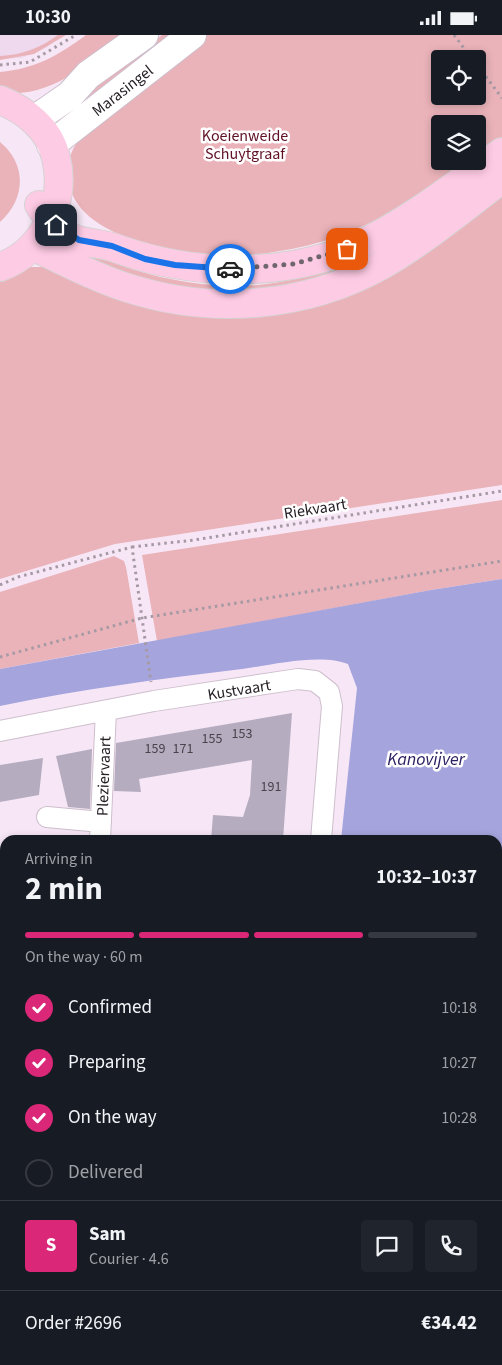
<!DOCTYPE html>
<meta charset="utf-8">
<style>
body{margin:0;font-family:"Source Sans 3",sans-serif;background:#20242c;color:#f1f3f6;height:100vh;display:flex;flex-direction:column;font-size:19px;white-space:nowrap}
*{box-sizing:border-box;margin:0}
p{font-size:16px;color:#9ea1a6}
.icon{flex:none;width:28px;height:28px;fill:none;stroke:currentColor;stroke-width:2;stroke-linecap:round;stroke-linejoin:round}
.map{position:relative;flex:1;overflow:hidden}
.sheet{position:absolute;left:0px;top:800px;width:502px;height:530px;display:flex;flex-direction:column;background:#171b24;border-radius:15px 15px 0 0;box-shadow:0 2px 8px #0003}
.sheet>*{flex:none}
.tools{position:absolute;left:431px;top:15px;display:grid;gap:10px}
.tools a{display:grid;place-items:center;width:55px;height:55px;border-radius:5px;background:#171b24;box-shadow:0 2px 8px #0003;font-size:25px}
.pin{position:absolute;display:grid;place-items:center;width:42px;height:42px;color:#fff;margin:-21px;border-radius:10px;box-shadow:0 2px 8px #0006}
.courier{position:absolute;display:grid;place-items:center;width:50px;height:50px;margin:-25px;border:4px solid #1a73e8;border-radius:50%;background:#fff;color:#222;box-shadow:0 1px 6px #0007}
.headline em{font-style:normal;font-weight:700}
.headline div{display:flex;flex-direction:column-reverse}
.headline{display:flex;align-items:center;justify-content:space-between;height:85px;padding:0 25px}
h1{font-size:32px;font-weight:700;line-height:38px}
.bar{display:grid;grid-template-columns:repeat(4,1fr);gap:8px 5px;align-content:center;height:60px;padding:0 25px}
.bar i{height:6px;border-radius:4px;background:#363941}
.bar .on{background:#db2777}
.bar p{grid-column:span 4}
.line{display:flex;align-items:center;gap:12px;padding:0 25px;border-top:1px solid #363941}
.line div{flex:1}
.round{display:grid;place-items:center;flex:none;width:52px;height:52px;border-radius:5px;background:#20242c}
ol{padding:0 25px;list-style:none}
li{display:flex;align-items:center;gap:15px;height:55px}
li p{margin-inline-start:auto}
li .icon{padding:5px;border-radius:50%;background:#db2777;color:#fff;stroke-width:4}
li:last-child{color:#9ea1a6}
li i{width:28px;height:28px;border:2px solid #363941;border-radius:50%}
.status{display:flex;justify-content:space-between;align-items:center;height:35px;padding:0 25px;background:#171b24;direction:ltr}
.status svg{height:14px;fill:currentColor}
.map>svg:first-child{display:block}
.built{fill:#efd9ee}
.green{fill:#eab3b9;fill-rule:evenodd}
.water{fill:#a5a4dd}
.building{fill:#b5adbf}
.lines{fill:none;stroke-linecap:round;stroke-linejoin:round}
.street-casing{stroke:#cebfcd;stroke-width:22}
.secondary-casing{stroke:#cebfcd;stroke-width:30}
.primary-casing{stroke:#d4d2d3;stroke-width:30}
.path{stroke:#a599a4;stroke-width:3;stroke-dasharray:2.5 4;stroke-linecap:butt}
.street{stroke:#fff;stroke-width:20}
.secondary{stroke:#fff;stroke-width:28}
.primary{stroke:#fecbe4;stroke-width:28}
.done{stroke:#6f666e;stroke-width:5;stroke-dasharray:0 9}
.route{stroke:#1a73e8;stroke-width:6}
.labels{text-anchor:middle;stroke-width:5;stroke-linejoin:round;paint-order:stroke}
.number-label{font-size:14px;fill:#4a434c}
.street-label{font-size:16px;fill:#262025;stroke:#fff}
.park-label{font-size:16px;fill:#611126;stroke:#fff}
.water-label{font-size:18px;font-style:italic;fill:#2b2062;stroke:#fff}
</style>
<div class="status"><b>10:30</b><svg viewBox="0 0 49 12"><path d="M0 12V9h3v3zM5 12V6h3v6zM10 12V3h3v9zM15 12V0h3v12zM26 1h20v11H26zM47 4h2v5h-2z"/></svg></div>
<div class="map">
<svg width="502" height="1330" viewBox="0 0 502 1330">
<rect width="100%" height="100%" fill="#f7e7f6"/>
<!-- built -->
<path class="built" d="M0,0H64L46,13L22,23L0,24Z"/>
<!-- green -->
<path class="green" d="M58,0H66L34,19L0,25V21C22,20 40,13 58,0Z
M86,0H126C88,28 50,65 0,57V37C35,34 59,20 86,0Z
M162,0H181L55,96L47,87Z
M201,0H502V108L478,123V89H440V126H473C425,157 378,190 324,206C304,212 282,216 261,219C205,225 53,210 69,126C71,115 80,102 87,93C95,82 110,73 121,64C148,43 174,21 201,0ZM440,24H478V61H440Z
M0,107C27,129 26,164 0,187Z
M502,153V450L115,509L0,544V238L24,232H44L265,277Z
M399,202L411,206L315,249L207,261L96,233L69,209C146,246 236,266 319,237C346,228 373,213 399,202Z
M502,465V544L431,555L157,606L142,520Z
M114,521L124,526L126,532L139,608L0,634V557Z"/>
<!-- water -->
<path class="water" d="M502,544V1330H298V1325H498V805H341L357,653L348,629C321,618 271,630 242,634C161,644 80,654 0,671V634L431,555Z"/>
<!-- building -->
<path class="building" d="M292,678L283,805H211L213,780L243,782L250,760L252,725L139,744L141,757L114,756L116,708Z
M92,714L90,774L68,772L56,721Z
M43,723L39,760L0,767V730Z"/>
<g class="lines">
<!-- street casing -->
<g class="street-casing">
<path id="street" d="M0,696L154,666L298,644L315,646L329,657L332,671L321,805
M47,782L101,787
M100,805L106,676
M0,1073L5,1074
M46,1330V1325
M77,1330L78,1325
M279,1330V1325"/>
</g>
<!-- secondary casing -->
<g class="secondary-casing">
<path id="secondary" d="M34,85L70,60L88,40L144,0
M51,110L192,0"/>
</g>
<!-- primary casing -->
<g class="primary-casing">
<path id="primary" d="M0,65C25,75 50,94 56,123C67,167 43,217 0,232
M39,170C49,185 63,202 81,206C94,209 106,209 118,214C193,241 285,243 359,210C410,186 456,149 502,117
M34,212C65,226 95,243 128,253C212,280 305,273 382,230C424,206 463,173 502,144"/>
</g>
<!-- path -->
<path class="path" d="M454,0L472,24
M0,30L30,27L76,0
M478,31L502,63
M132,512L194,505L502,456
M0,550L18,542L132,512L151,647
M0,622L142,583L502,526
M0,1302L5,1303"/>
<!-- street -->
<use href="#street" class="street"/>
<!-- secondary -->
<use href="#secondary" class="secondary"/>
<!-- primary -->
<use href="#primary" class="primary"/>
</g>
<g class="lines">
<!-- done -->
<path class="done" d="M230,234L293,229L347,214"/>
<!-- route -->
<path class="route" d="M56,190L79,205L112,211L145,224L175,230L230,234"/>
</g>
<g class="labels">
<!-- number labels -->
<g class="number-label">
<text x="242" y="703">153</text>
<text x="212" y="708">155</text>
<text x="155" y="718">159</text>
<text x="183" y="718">171</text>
<text x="271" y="756">191</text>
</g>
<!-- street labels -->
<g class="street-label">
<text transform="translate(122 55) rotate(-38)" y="6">Marasingel</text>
<text transform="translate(315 473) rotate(-9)" y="6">Riekvaart</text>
<text transform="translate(239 654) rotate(-9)" y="6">Kustvaart</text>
<text transform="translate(103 741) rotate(-88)" y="6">Pleziervaart</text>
</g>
<!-- park labels -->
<g class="park-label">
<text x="245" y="106">Koeienweide<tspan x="245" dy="18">Schuytgraaf</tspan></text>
</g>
<!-- water labels -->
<g class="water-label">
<text x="426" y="730">Kanovijver</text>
</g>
</g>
</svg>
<div class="tools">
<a><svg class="icon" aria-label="locate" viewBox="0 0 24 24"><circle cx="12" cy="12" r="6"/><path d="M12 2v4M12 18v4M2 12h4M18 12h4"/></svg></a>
<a><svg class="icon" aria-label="layers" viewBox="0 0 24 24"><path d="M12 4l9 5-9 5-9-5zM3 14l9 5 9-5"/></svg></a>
</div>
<div class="pin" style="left:347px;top:214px;background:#ea580c"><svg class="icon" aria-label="bag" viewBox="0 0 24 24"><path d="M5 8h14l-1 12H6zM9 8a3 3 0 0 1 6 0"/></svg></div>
<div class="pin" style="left:56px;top:190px;background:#1f2937"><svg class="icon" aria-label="home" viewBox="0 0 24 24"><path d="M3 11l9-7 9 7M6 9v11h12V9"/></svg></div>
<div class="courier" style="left:230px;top:234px"><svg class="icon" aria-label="car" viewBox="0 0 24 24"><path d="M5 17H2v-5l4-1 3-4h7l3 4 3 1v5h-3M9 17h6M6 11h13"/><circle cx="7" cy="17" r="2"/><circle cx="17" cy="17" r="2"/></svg></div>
<section class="sheet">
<div class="headline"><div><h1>2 min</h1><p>Arriving in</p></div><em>10:32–10:37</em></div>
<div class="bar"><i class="on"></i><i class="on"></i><i class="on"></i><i></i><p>On the way · 60 m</p></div>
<ol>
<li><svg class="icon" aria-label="check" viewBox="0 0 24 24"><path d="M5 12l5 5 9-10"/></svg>Confirmed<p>10:18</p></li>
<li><svg class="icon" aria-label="check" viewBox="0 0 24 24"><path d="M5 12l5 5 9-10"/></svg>Preparing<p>10:27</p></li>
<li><svg class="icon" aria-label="check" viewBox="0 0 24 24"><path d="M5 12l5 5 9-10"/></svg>On the way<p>10:28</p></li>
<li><i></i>Delivered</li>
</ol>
<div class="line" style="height:90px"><b class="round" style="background:#db2777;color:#fff">S</b><div><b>Sam</b><p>Courier · 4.6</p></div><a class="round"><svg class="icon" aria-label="chat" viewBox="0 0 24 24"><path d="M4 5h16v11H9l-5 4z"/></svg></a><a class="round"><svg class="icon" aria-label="phone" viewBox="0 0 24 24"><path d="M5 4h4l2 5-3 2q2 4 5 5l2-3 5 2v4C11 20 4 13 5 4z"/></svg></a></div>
<div class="line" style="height:65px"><div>Order #2696</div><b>€34.42</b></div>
</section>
</div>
